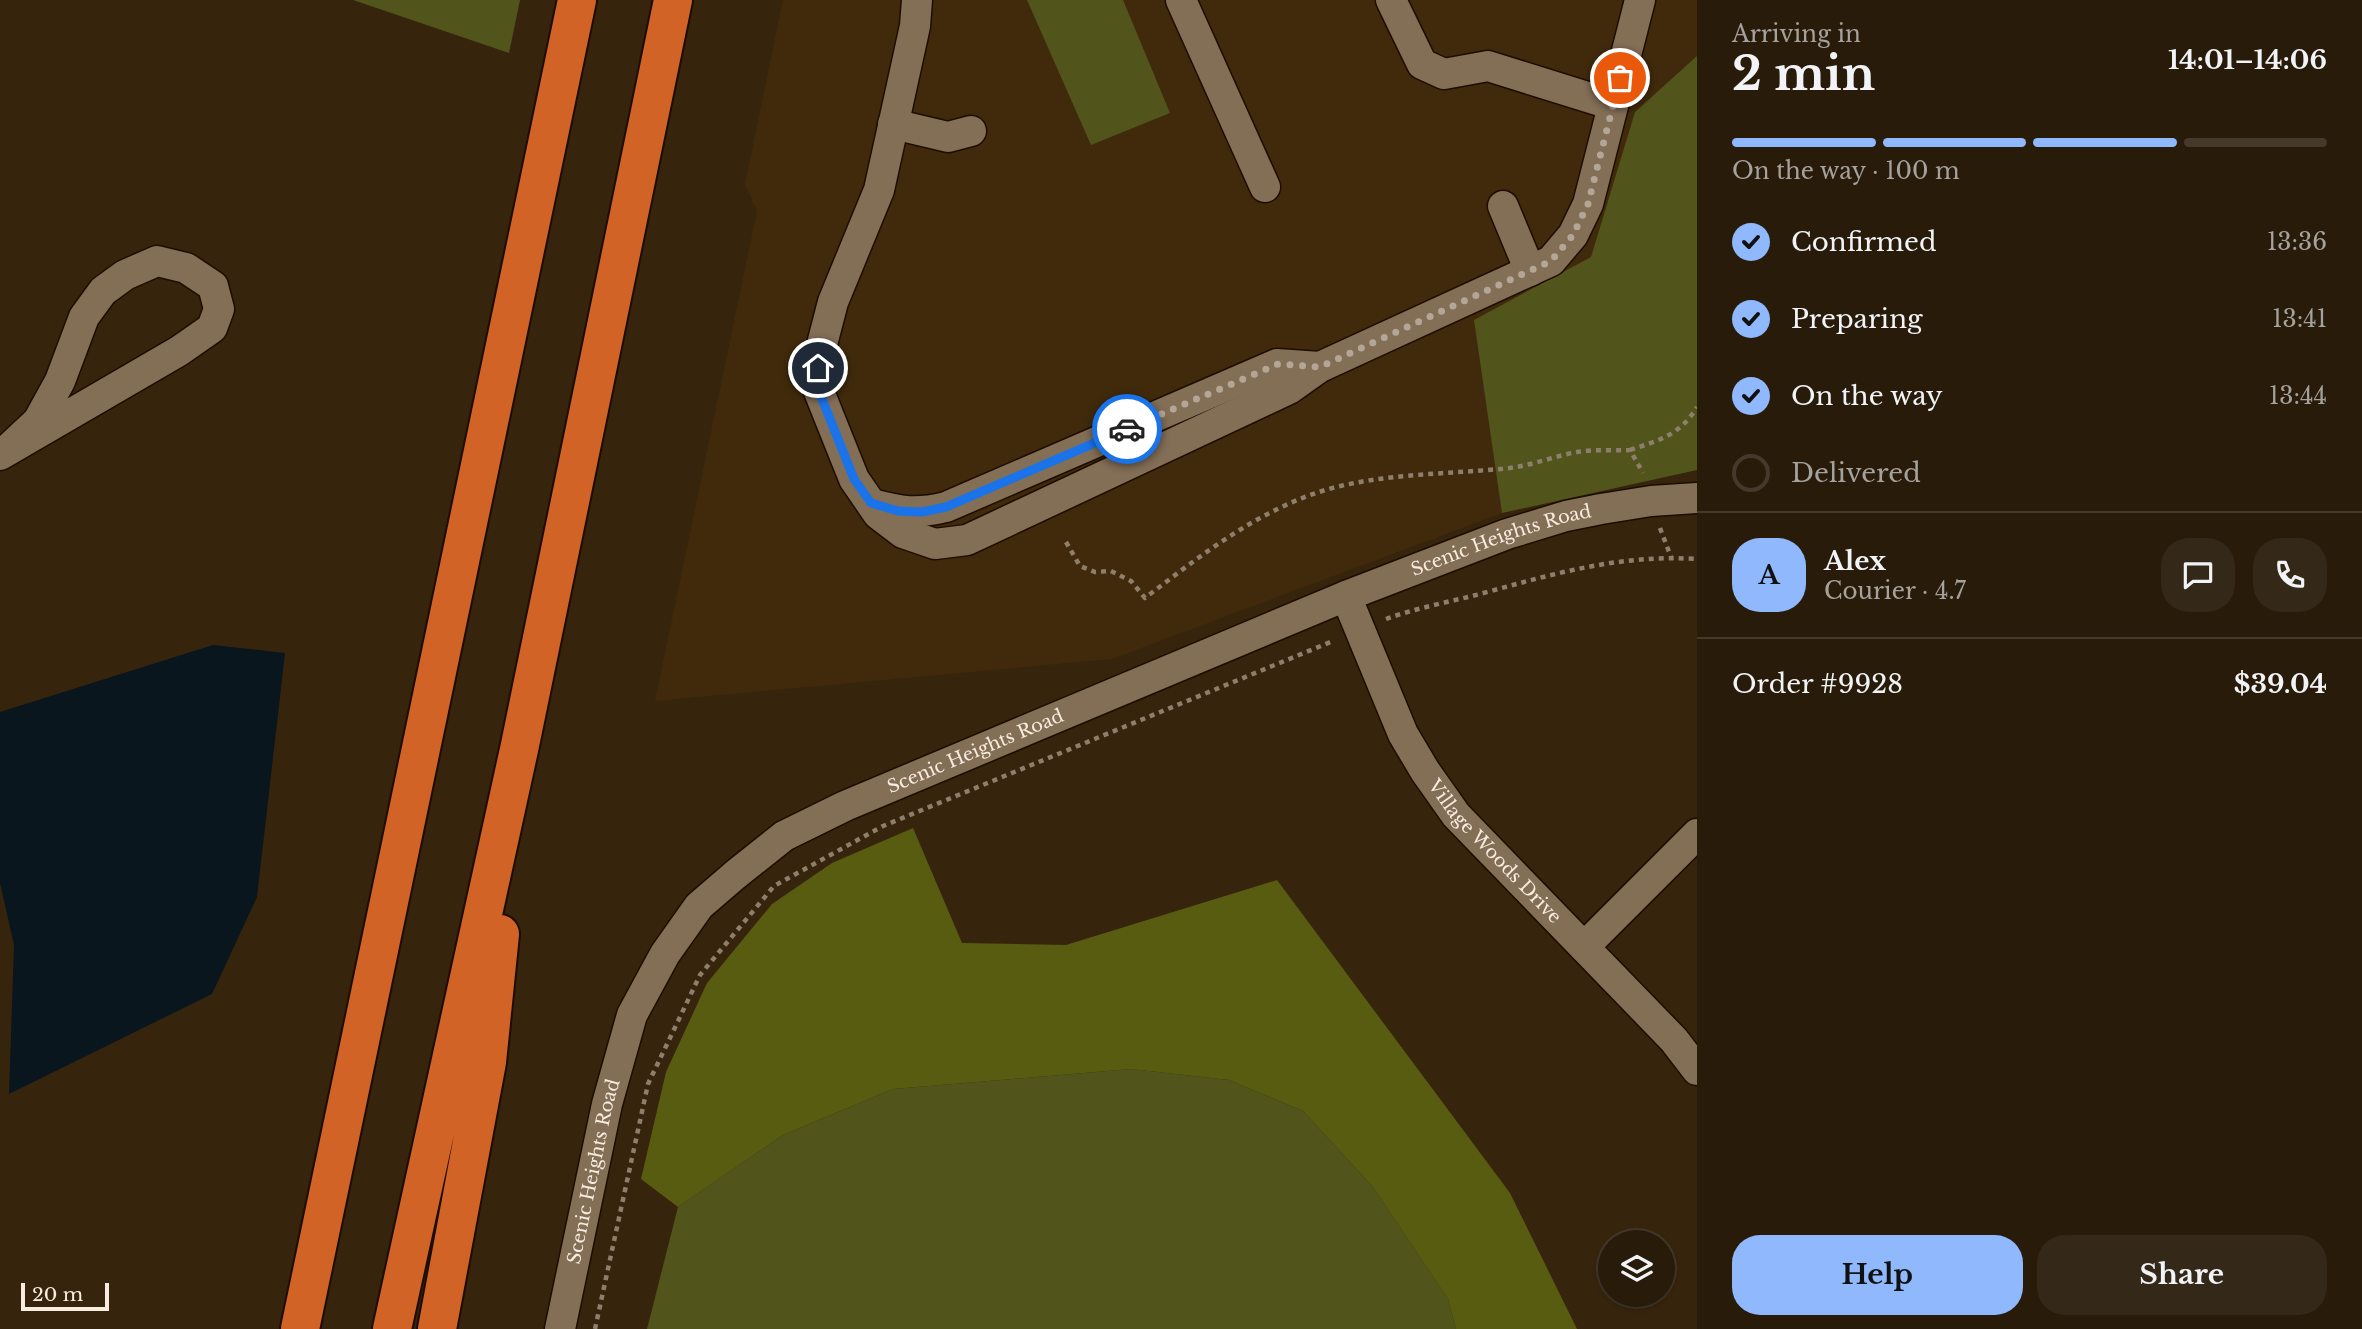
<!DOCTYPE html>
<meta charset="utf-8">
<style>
body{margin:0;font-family:"Libre Baskerville",serif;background:#342818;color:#f1f3f6;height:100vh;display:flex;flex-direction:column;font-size:26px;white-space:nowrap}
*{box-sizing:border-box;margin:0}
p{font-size:23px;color:#a5a19c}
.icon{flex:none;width:38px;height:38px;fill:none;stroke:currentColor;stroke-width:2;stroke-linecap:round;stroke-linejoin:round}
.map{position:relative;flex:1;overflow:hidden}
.sheet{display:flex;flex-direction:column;background:#281b0a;width:665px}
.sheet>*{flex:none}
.tools{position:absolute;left:1598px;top:1230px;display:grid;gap:14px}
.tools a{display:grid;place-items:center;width:77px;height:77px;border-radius:50%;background:#281b0a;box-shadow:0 2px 5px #0004,0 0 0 2px #44392b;font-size:35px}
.scale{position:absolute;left:21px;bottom:18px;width:88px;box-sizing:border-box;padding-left:7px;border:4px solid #f8ecdf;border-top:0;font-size:19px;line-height:24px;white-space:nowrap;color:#f8ecdf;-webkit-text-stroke:5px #36240d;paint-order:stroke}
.pin{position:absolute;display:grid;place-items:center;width:60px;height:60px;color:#fff;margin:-30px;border:4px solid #fff;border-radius:50%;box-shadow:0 2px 7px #0007}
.courier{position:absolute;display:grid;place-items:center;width:70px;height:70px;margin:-35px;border:5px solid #1a73e8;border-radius:50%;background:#fff;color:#222;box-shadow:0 2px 9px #0007}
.head em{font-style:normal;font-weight:700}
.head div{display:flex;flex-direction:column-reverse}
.head{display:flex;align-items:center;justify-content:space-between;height:119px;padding:0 35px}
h1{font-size:46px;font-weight:700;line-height:52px}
.bar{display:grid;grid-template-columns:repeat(4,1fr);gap:10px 7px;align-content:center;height:84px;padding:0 35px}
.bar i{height:9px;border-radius:5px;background:#44392b}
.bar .on{background:#90b8fd}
.bar p{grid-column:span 4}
.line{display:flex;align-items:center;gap:18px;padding:0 35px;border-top:2px solid #44392b}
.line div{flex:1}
.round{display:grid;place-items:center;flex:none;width:74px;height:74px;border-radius:28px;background:#342818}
ol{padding:0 35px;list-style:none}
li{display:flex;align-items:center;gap:21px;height:77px}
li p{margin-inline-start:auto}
li .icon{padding:7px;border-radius:50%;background:#90b8fd;color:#111;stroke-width:4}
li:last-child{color:#a5a19c}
li i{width:38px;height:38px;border:4px solid #44392b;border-radius:50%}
.primary-button{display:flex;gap:14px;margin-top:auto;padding:14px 35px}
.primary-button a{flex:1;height:80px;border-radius:28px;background:#90b8fd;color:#111;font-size:28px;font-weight:700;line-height:80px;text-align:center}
.primary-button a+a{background:#342818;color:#f1f3f6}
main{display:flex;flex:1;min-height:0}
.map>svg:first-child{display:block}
.built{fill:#412a0c}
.green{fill:#51541b}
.forest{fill:#585c11}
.water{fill:#09161d}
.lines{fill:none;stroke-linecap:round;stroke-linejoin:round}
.minor-casing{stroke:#1d0d00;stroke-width:33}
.highway-casing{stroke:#1d0d00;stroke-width:42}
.path{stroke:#8e7f6c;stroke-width:4.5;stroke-dasharray:5 5;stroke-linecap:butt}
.minor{stroke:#836e56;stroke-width:30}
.highway{stroke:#d26326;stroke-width:38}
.done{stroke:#b4a696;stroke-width:7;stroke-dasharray:0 12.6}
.route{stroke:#1a73e8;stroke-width:9}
.labels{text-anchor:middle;stroke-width:7;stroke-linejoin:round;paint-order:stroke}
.street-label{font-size:18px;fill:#f8ecdf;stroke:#36240d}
</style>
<main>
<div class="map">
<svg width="1697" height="1329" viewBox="0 0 1697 1329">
<rect width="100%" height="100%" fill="#36240d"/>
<!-- built -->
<path class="built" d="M783,0H1697V470L1502,513L1112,659L655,701L757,211L745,184Z"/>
<!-- green -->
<path class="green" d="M353,0H520L509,53Z
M1027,0H1123L1170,113L1091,145Z
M1697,56V470L1502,513L1474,320L1591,257L1635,112Z
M1131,1069L1229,1080L1303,1111L1373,1187L1448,1299L1456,1329H647L678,1207L783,1135L893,1089Z"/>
<!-- forest -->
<path class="forest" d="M913,828L962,943L1066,945L1277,880L1510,1193L1577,1329H1456L1448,1299L1373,1187L1303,1111L1229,1080L1131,1069L893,1089L783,1135L678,1207L641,1179L666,1072L707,983L772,904L832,863Z"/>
<!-- water -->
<path class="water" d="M213,645L285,653L257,897L212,994L9,1094L14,945L0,883V712Z"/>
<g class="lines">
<!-- minor casing -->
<g class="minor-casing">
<g id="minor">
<path d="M917,0L915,26L879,190L833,302L820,352L816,384L854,479L878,514L903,533L935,544L967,540L1289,389L1320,367L1551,261L1573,235L1588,204L1640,0"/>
<path d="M1181,0L1265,187"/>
<path d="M1391,0L1422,64L1444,74L1488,66L1613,105"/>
<path d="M893,124L948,137L971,131"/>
<path d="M1503,206L1530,271"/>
<path d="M0,455L179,351L212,328L219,309L213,286L186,268L157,261L125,275L103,291L84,317L60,381L38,421L6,451"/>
<path d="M872,504C901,512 917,514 946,507L1277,364L1320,367"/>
<path id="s1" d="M1346,596L1403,734L1425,771L1456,815L1674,1040L1697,1070"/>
<path d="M1584,947L1697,834"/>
<path id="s2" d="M560,1329L607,1104L632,1015L665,954L699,906L735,875L784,836L845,806L1346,596L1507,534L1566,516L1601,509L1651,501L1697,498"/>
</g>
</g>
<!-- highway casing -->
<g class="highway-casing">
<path id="highway" d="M300,1329L577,0
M392,1329L520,745L673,0
M437,1329L487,1062L500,934"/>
</g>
<!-- path -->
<path class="path" d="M1630,450C1660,440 1680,435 1697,407
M1660,528L1671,557
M1066,542L1080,566L1095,572L1111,571L1131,581L1145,598C1204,553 1263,506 1336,487C1393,473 1453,474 1510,468C1533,465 1555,456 1577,452C1594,449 1613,451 1630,450L1643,473
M1386,619C1416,608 1449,602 1480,594C1553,574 1620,554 1697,559
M595,1329L648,1084L700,975L774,886L883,826L1333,641"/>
<!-- minor -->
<use href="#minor" class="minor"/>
<!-- highway -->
<use href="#highway" class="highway"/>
</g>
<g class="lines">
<!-- done -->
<path class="done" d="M1127,429L1278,364L1320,367L1551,261L1573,235L1588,204L1620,78"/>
<!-- route -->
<path class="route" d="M818,368L816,384L854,479L871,503L898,511L922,512L946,507L1127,429"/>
</g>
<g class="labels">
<!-- street labels -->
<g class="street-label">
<text dy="6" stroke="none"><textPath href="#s2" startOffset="1337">Scenic Heights Road</textPath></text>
<text dy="6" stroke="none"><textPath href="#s2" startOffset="770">Scenic Heights Road</textPath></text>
<text dy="6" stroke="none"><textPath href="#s1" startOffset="299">Village Woods Drive</textPath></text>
<text dy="6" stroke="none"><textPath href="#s2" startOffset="161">Scenic Heights Road</textPath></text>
</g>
</g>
</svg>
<div class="tools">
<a><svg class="icon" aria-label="layers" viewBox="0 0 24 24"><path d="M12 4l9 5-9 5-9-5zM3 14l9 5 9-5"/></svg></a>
</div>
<div class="scale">20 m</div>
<div class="pin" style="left:1620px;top:78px;background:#ea580c"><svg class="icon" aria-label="bag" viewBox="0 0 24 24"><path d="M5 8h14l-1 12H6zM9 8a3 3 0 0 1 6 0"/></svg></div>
<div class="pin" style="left:818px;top:368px;background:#1f2937"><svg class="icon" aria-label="home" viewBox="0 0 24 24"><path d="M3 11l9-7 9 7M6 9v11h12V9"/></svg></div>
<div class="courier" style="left:1127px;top:429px"><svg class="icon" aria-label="car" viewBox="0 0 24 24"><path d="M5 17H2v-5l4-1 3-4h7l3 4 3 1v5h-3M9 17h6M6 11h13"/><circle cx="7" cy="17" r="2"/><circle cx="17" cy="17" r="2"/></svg></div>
</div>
<section class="sheet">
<div class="head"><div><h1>2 min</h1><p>Arriving in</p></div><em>14:01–14:06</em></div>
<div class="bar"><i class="on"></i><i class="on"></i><i class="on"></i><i></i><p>On the way · 100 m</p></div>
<ol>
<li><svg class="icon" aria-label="check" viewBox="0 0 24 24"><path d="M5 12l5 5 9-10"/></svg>Confirmed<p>13:36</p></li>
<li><svg class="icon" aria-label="check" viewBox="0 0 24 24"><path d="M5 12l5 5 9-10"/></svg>Preparing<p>13:41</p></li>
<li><svg class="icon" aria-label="check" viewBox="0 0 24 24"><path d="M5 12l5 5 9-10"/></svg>On the way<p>13:44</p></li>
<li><i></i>Delivered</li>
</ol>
<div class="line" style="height:126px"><b class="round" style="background:#90b8fd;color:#111">A</b><div><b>Alex</b><p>Courier · 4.7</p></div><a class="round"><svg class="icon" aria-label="chat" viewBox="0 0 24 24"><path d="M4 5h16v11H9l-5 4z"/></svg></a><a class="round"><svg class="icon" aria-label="phone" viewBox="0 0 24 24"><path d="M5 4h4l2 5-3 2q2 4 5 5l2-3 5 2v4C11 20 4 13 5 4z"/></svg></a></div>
<div class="line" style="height:91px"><div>Order #9928</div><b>$39.04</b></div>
<div class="primary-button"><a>Help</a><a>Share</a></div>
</section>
</main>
